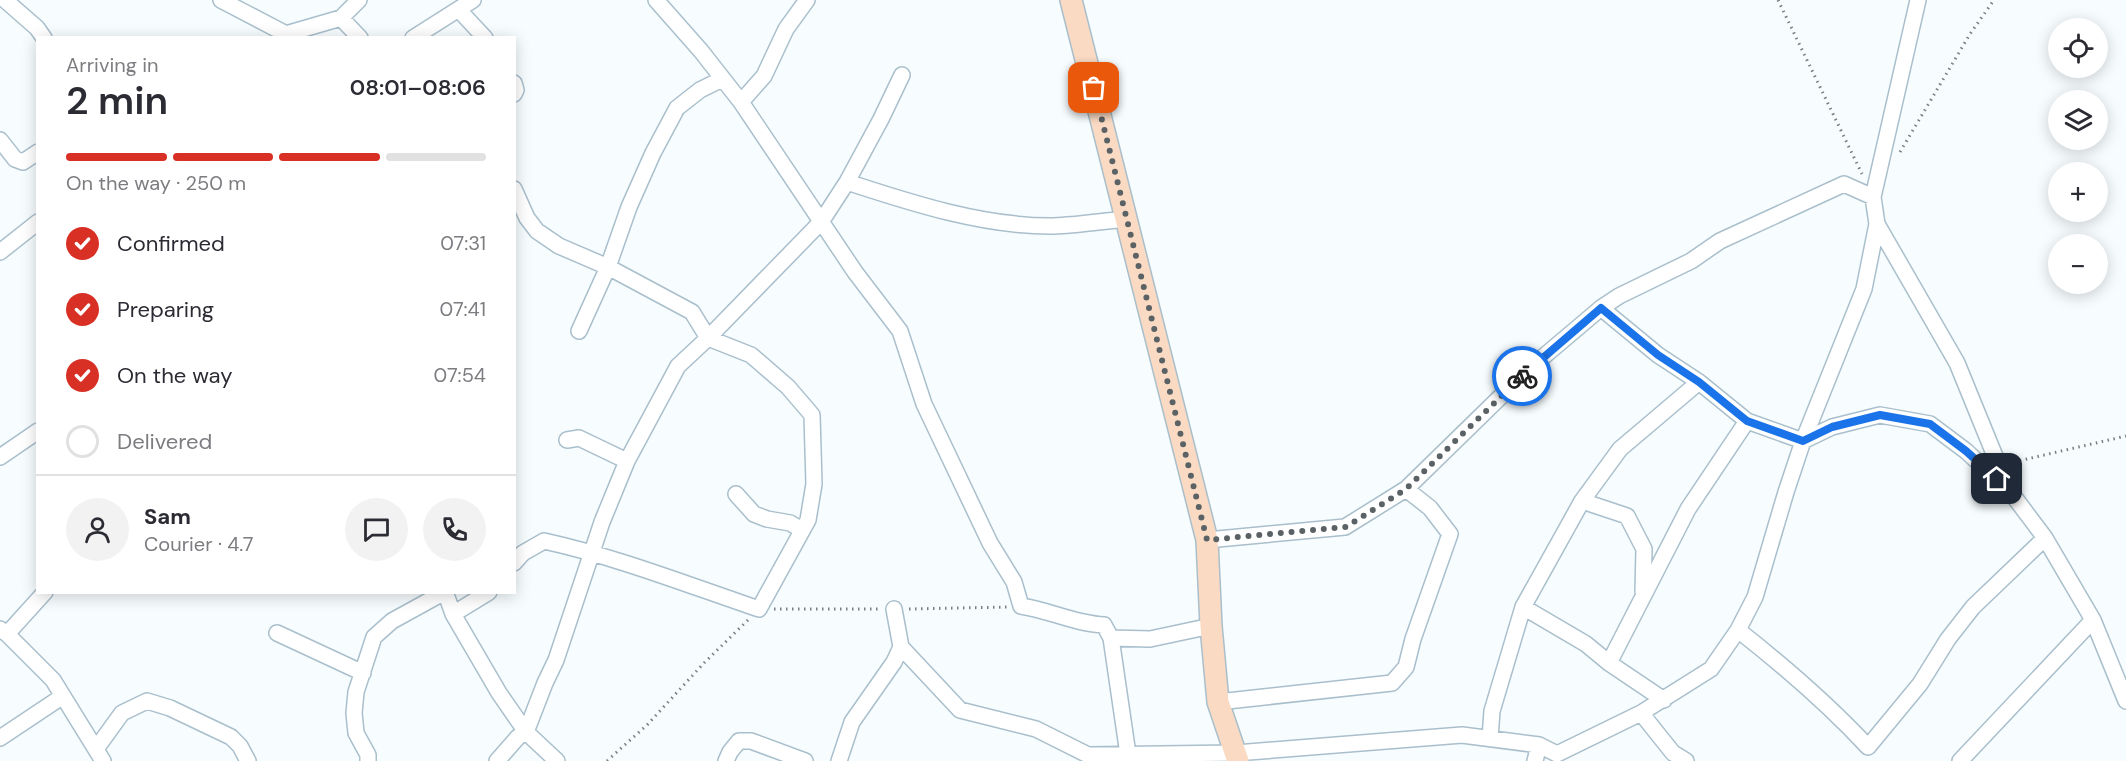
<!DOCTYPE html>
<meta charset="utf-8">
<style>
body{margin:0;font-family:"DM Sans",sans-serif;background:#f2f2f3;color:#2b2b33;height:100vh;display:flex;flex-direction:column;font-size:22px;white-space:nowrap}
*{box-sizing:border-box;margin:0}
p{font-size:20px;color:#7c7c81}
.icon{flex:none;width:33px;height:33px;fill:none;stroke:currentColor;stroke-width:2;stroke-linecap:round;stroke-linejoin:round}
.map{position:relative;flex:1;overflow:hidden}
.drawer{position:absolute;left:36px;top:36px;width:480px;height:558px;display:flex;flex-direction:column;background:#fff;border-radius:0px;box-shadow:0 3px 15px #0003}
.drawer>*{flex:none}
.fabs{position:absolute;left:2048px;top:18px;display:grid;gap:12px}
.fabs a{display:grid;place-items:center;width:60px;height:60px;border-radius:50%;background:#fff;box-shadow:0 3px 15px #0003;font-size:30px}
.pin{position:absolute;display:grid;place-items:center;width:51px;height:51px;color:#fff;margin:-26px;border-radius:12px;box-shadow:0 3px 9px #0006}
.courier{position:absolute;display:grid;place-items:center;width:60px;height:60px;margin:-30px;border:4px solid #1a73e8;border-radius:50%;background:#fff;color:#222;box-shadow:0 2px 8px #0007}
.head em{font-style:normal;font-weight:600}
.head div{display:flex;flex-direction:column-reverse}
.head{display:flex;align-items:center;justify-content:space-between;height:102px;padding:0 30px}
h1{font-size:39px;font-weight:600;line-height:45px}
.bar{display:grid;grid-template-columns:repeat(4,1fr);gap:9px 6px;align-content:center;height:72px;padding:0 30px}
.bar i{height:8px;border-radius:4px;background:#e1e1e2}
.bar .current{background:#d93025}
.bar p{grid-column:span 4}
.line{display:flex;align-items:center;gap:15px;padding:0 30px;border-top:2px solid #e1e1e2}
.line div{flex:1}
.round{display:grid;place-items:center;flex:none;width:63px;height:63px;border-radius:32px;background:#f2f2f3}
ol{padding:0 30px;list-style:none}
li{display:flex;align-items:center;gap:18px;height:66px}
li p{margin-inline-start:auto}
li .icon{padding:6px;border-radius:50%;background:#d93025;color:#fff;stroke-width:4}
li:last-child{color:#7c7c81}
li i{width:33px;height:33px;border:3px solid #e1e1e2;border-radius:50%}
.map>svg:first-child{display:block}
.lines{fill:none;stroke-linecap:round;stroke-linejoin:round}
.street-casing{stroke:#a9bfcc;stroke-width:18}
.secondary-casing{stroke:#a9bfcc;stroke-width:24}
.path{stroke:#787f82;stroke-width:3;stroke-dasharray:1.5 4.5;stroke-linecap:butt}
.street{stroke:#fff;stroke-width:15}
.secondary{stroke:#fadac2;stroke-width:21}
.done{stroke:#5b6265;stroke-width:6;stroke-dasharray:0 10.8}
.route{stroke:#1a73e8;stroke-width:8}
</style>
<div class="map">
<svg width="2126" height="761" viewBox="0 0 2126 761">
<rect width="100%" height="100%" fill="#f7fcfe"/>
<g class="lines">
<!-- street casing -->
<g class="street-casing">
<path id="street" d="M5,0L37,28L44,38
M221,0L286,34L341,18L359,0
M656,0L701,51L741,102L855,272L900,331L924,404L990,543L1014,582L1021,606C1049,610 1075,624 1104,625L1111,638L1150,639L1211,626
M1918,0L1873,197L1877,224L1957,363L1999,466L2012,494L2045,538L2093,620L2126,701
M459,10L485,38
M341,18L360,38
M413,38L473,0
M514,83L516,90L514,94
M741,102L764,76L786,29L807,0
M0,140L15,159L23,162L38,152
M847,182C911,203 985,227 1054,226C1078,225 1103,221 1127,219
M514,189L527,218L537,231L559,246L608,267L692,312L708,338L821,222L847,182L881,119L902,75
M0,252L38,222
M1601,308L1658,355L1699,382L1747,421L1803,441L1832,427L1880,415L1930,424L1966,451L2006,488
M579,331L608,267L629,207L653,153L677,108L700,90L722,79
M567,440L579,438L627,461
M0,457L38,431
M736,494L754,514L767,519L790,523L802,530
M1582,501L1627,516L1644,549L1643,592
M1207,540L1345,527L1406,489L1530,368L1601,308L1619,296L1691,261L1720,241L1844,184L1873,197
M440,592L447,597L453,614L499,693L526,732L557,761
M1523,607L1582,501L1620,449L1699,382
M453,614L489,592
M0,629L7,634L53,680L103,761
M1738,630C1785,667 1827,703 1868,747L1920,684L1948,639L1973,607L2045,538
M277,633L363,673
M7,634L45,592
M1111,638L1129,761
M901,647L960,710L1036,729L1088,755L1236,753L1462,735L1539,745L1557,754L1641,713L1711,669L1738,630L1755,597L1786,492L1803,441L1864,289L1877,224
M1609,663L1688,509L1747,421
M1218,702L1392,683L1406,667L1413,639L1450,534L1430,508L1406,489
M1641,713L1673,753L1686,761
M0,738L63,696
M1490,738L1492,711L1523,607L1586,644L1609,663L1664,700
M96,749L122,713L147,701L170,708L231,737L240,746L248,761
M368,761V755L356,733L354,713L356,692L374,637L392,621L441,594
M497,761L518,737L526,732L545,683L556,660L602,522L627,461L678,366L708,338L751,355L788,387L812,415L814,484L808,520L759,609C688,585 617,557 544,541L523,553L514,563
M726,761L730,752L739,741H751L805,761
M839,761L852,722L894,662L901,647L894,609
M1535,761L1539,745
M1960,761L2093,620"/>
</g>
<!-- secondary casing -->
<g class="secondary-casing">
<path id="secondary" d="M1071,0L1207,540L1211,626L1218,702L1238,761"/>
</g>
<!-- path -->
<path class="path" d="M1778,0L1862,174
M1900,152L1970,34L1994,0
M2014,462L2126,436
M774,609H881
M909,609L1007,607
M607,761L647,725L704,663L748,620"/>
<!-- street -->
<use href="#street" class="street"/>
<!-- secondary -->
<use href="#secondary" class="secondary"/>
</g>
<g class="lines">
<!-- done -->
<path class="done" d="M1094,88L1207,540L1346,527L1406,489L1522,376"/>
<!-- route -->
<path class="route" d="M1522,376L1601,308L1658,355L1699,382L1747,421L1803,441L1832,427L1880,415L1930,424L1966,451L1997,479"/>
</g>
</svg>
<div class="fabs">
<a><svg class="icon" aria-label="locate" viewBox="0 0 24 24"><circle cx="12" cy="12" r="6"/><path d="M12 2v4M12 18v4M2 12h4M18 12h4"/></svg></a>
<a><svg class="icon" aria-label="layers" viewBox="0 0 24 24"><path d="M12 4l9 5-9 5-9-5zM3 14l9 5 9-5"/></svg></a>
<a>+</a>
<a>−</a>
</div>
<div class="pin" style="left:1094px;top:88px;background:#ea580c"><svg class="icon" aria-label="bag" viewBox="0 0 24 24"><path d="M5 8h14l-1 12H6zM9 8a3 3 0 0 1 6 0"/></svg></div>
<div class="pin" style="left:1997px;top:479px;background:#1f2937"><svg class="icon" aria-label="home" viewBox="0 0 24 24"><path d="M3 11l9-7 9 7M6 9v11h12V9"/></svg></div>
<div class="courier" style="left:1522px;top:376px"><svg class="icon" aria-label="bike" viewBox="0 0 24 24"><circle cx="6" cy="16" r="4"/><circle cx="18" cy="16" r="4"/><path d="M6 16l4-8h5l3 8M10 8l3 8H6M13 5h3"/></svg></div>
<section class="drawer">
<div class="head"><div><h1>2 min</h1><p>Arriving in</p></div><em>08:01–08:06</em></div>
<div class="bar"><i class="current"></i><i class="current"></i><i class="current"></i><i></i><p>On the way · 250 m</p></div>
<ol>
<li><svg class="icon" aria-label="check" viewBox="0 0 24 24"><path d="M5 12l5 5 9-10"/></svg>Confirmed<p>07:31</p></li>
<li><svg class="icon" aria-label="check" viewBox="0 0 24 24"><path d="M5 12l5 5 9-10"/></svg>Preparing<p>07:41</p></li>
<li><svg class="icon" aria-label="check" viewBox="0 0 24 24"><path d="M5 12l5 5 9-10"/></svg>On the way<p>07:54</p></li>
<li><i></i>Delivered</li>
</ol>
<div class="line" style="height:108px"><a class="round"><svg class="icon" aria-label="person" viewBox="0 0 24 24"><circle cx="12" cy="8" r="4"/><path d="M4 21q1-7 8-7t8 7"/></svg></a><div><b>Sam</b><p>Courier · 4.7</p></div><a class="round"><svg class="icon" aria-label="chat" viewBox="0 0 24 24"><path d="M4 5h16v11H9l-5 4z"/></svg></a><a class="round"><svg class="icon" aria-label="phone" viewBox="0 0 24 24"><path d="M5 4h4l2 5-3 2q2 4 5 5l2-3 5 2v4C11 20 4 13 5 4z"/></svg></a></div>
</section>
</div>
